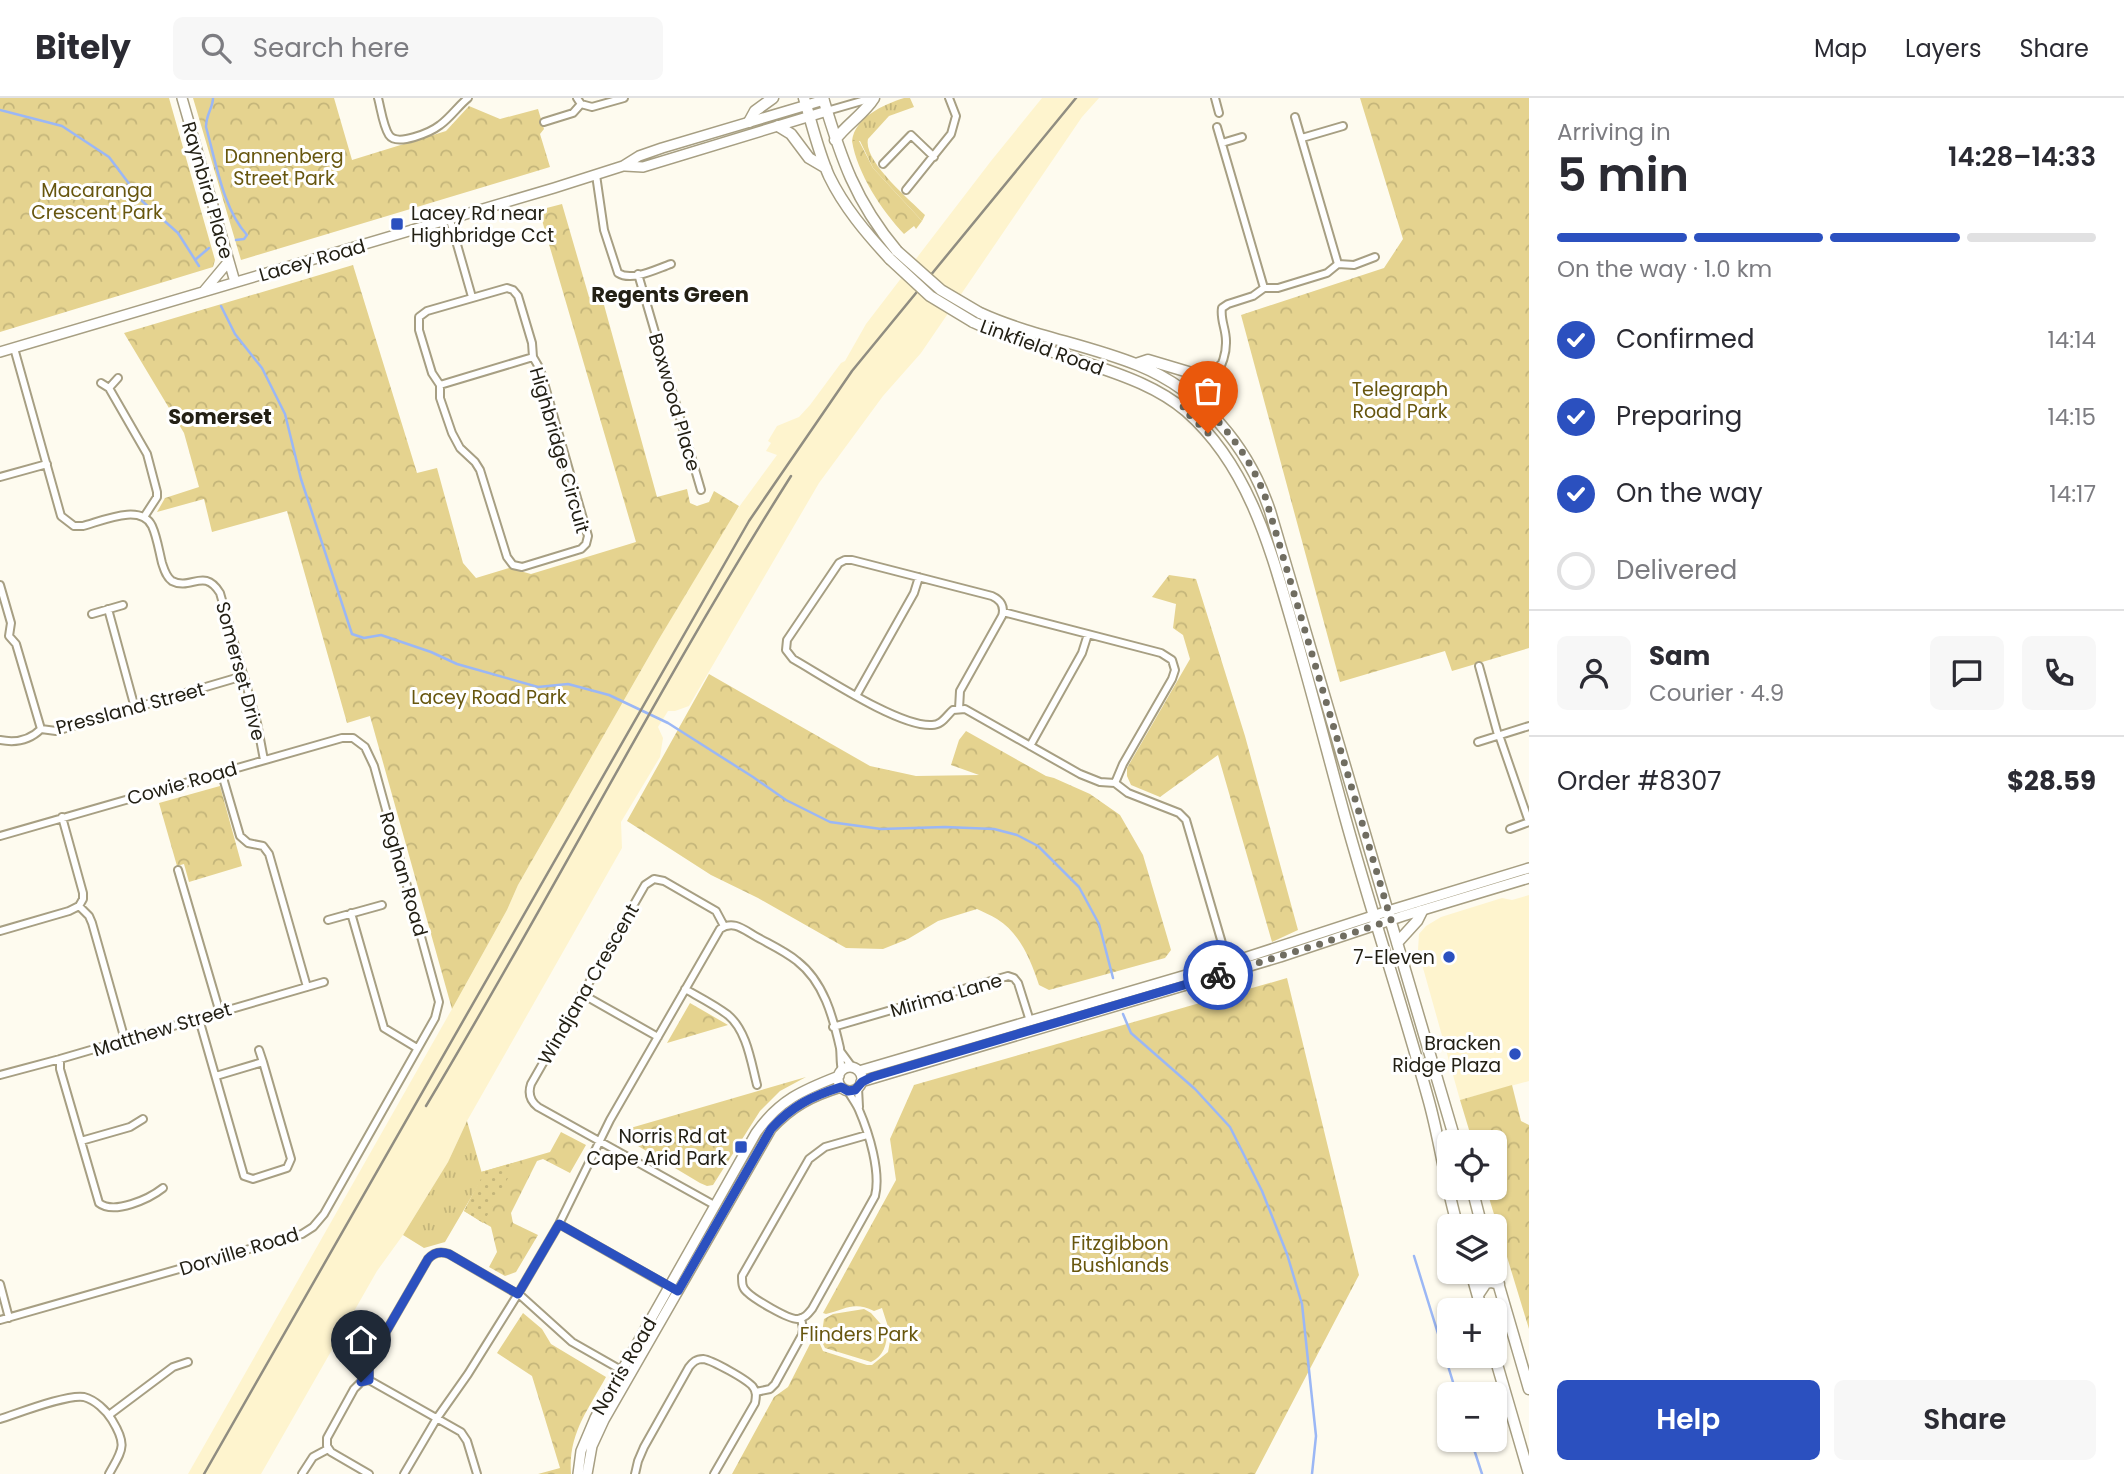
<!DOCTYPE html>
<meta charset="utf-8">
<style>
body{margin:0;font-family:Poppins,sans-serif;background:#f7f7f7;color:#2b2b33;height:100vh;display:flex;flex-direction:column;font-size:26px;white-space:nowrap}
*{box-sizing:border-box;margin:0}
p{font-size:23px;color:#7c7c81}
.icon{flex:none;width:38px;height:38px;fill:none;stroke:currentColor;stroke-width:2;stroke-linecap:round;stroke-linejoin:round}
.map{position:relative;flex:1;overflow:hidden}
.side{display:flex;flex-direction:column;background:#fff;width:595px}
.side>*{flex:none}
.tools{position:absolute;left:1437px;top:1032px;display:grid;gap:14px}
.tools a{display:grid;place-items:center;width:70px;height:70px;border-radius:10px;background:#fff;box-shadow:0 2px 5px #0004;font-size:35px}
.pin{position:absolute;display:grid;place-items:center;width:60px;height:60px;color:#fff;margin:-72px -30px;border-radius:50% 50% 50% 0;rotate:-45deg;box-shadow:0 0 7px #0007}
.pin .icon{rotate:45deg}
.courier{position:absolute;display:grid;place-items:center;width:70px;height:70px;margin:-35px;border:5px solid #2b50bf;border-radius:50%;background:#fff;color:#222;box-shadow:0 2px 9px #0007}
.summary em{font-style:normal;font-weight:600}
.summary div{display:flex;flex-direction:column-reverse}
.summary{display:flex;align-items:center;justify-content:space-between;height:119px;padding:0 28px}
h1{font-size:46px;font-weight:600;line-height:52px}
.bar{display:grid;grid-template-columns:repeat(4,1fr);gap:10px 7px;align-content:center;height:84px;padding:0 28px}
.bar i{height:9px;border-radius:5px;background:#e1e1e2}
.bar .selected{background:#2b50bf}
.bar p{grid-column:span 4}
.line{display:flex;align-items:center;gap:18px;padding:0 28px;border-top:2px solid #e1e1e2}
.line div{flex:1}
.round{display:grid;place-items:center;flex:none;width:74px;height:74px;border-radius:10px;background:#f7f7f7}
ol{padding:0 28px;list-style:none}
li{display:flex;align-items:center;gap:21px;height:77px}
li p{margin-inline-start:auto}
li .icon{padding:7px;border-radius:50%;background:#2b50bf;color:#fff;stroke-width:4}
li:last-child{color:#7c7c81}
li i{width:38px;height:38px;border:4px solid #e1e1e2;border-radius:50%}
.button{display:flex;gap:14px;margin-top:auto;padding:14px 28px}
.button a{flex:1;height:80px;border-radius:10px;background:#2b50bf;color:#fff;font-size:28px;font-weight:600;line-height:80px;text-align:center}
.button a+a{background:#f7f7f7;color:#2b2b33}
header{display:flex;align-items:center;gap:42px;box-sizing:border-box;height:98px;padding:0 35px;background:#fff;border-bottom:2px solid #e1e1e2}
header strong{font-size:33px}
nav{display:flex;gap:38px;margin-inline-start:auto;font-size:24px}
.search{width:490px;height:63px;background:#f7f7f7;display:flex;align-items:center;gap:18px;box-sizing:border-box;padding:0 24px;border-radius:10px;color:#7c7c81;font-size:26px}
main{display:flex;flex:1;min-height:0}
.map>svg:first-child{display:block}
.built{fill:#fef4ce}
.grass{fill:url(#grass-tufts)}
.forest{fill:url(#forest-crowns)}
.garden{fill:url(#garden-dots)}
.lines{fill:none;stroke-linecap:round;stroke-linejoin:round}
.stream{stroke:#9bb7f5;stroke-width:2.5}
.street-casing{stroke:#a79f83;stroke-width:10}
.secondary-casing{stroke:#a79f83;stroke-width:12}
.primary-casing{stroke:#a79f83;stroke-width:13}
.street{stroke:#fff;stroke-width:6}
.secondary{stroke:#fff;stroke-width:9}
.primary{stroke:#fff;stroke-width:10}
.rail{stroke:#908d81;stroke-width:2.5}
.primary-bridge-casing{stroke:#a79f83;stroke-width:13;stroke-linecap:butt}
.primary-bridge{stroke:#fff;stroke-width:10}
.done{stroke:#706d61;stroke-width:7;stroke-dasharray:0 12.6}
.route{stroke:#2b50bf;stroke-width:9}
.poi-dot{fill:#2b50bf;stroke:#fff;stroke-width:2.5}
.labels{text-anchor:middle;stroke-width:6;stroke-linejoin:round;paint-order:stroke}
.park-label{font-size:19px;fill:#67560e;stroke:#fff}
.street-label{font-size:19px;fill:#232015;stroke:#fff}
.poi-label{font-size:19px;fill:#232015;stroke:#fff;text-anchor:end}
.neighbourhood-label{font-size:21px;font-weight:bold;fill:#232015;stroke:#fff}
</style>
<header>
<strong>Bitely</strong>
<div class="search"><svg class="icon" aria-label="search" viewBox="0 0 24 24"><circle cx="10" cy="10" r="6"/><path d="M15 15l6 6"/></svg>Search here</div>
<nav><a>Map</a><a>Layers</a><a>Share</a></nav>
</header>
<main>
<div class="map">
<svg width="1529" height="1376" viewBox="0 0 1529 1376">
<defs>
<pattern id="grass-tufts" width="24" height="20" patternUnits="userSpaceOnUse" patternTransform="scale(1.75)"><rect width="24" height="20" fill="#e5d38f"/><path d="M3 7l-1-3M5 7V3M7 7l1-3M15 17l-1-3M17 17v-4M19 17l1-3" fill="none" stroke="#c4b57a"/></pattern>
<pattern id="forest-crowns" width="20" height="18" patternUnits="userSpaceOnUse" patternTransform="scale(1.75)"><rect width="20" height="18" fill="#e5d38f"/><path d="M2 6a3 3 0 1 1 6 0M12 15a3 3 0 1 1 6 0" fill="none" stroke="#c4b57a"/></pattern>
<pattern id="garden-dots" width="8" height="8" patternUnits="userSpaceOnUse" patternTransform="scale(1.75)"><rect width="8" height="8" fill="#e5d38f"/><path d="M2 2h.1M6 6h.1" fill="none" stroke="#c4b57a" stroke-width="1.8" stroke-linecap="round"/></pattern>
</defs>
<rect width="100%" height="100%" fill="#fefbef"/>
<!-- built -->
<path class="built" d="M1042,0H1099L1082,19L921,255L883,298L819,385L689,608L675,613H668L658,629L663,640L660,659L621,724L622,750L467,1023L448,1064L403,1137L377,1173L261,1376H188L452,911L507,812L518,787L659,541L728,424L777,357L766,353L771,345L768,343L777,328L799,319L810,307L841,265L845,263L866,226L991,63Z
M1529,797V983L1460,1002L1418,852L1419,836L1426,828L1441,819L1502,800L1512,802Z"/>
<!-- grass -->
<path class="grass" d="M904,0H910L914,9L889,18L868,41C863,63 909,101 925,117L922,123L873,70L860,43H852C855,19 883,7 904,0Z
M467,1023L483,1079L445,1144L424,1150L403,1137L448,1064Z"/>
<!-- forest -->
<path class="forest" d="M0,0H169L215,162L213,169L0,234Z
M193,0H334L352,62L446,33L469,8L500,21L538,11L544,31L540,36L550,69L241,162Z
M1360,0H1529V550L1452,573L1445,553L1340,584L1241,217L1384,170L1403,141Z
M852,43H859L873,70L922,123L916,131L914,128L904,136C882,113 857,75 852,43Z
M562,106L589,199L601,196L657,399L687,391L690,405L697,408L709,404L714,393L739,408L659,541L518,787L507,812L452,911L370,618L347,625L287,413L212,434L204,401L157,414L165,400L199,389L184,335L124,235L353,167L417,375L437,370L463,465L476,480L509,470L531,476L636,444L539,112Z
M1169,477L1196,481L1245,638L1298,832L1272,844L1218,657L1160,699L1131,687L1127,678V670L1190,561L1183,537L1173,530L1176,506L1152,499Z
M709,576L870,668L916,678L979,677L951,667L959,642L966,633L1046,678L1054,680L1090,696L1120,717L1143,757L1171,852L1165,860L1049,892L1039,887C1031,863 1020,835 997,821C991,817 983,814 977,811L938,823L908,841L883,851L846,850L758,800L711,777L627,723Z
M220,688L242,768L189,784L184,766L177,768L159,705Z
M1287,880L1359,1177L1255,1376H732L774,1299L788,1289L811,1244H819L823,1253L867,1267H872L888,1254L891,1238L882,1210L874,1213C854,1203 846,1211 826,1216L823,1215L896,1082L890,1041L914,987Z
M690,905L728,927L667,945Z
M806,979L780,993L760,1013L713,1087L707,1088L700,1085L623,1039L627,1031Z
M1512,987L1521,1023L1529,1027V1231L1486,1090H1494V1045H1473L1460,1002Z
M561,1034L586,1047L570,1075L543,1061L537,1063L511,1115L513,1125L538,1137L516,1174L505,1178L489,1169L497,1154L491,1129L464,1113L482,1079L481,1074L550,1054Z
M864,1211L871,1215L887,1233C887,1246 884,1258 871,1264L825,1250L821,1242L824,1221L833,1216Z
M523,1215L542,1231L551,1246L606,1279C588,1312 568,1336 571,1376H538L560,1370L532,1278L497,1255Z"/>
<!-- garden -->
<path class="garden" d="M517,1064L483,1125L464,1113L482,1079L481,1074Z"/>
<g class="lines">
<!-- stream -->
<path class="stream" d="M213,0C213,10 206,16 206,29C216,64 223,111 247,137L244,141L236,142
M0,12L62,28L109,59L142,103L178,135L199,168
M196,161L209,150
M221,208L235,236L262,270L285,316L301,381L352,536L364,540L381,537L431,554L457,566L538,589L568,586L609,597L668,625L753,679L786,702L830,724L881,731L945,729L994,731L1017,737L1038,748L1079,789L1099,826L1113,880
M1123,916L1131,935L1195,991L1230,1029L1262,1093L1287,1156L1302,1206L1316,1338L1312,1376
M1414,1158L1457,1297
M1471,1342L1482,1376"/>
<!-- street casing -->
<g class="street-casing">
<path id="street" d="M378,0C381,11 383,28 389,37C397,49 431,34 440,27C451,19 458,8 468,0
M577,0L581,6L592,9L624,0
M1215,0L1219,15
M827,13L872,0
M1295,19L1338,166
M544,24L573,15L581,6
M1217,29L1264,190
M1302,40L1343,28
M1222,45L1242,39
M883,66L911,37L934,59
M596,77L604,132L618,175C632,184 656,171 671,166
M906,92L951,36L956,18L949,0
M450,122L472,199
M638,176L701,392
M507,190L513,192L518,198L532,245L533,259L540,271L588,438L586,446L581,451L522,469L513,467L507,459L480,372L475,364L460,350L452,335L440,300V287L432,275L419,232V219L427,213Z
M14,250L61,418L74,428H83C102,423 141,405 152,428C157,439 159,453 162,465C164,471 166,479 172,483C191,493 204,469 220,495L257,625L264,662
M101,285L109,290L118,280
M440,287L533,259
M109,290L147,356L157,394V399L144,419
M1182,310L1220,267
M1187,315C1205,294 1227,271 1226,243C1226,231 1220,221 1222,210L1228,206L1253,198L1264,190H1278L1327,175L1338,166L1354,167L1375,159
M0,379L47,366
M0,487L11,525L9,538L16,546L41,631L56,633L243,578
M108,511L135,610
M1003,514L1161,555L1172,562L1175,572L1172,581L1123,666L1115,685L1128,695L1179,715L1186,722L1229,869
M92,516L123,507
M1479,568L1498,637
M856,598L914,495L919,479
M959,611L960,593L1002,518C1005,509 1001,502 992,498L852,462H845L839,465L787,542L786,552L793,561C823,578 899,629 932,627C942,627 946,618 953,612L965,611L1080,676L1100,684L1115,685
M1499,637L1529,724
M0,642C15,645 30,642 41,631
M1478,644L1529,628
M1030,648L1082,555L1088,536
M221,673L240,738L248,745L263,748L269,756L307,889
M62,719L83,795V801L79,808
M1510,731L1529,724
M0,738L342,640H353L365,649L374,668L439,904L435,920L324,1116L313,1129L302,1136L0,1222
M178,772L220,915
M79,808L89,818L92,825L125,942
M351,815L384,930L417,950
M328,822L382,807
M0,833L69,813L79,808
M685,891C699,899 715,907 728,917C747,933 751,964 757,987
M582,896L658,939
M199,921L244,1078L253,1081L287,1070L291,1061L263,964L216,978
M833,929L1008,878L1014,880L1018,885L1030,923
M259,952L263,964
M841,954L852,969
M60,961V971L99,1105C114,1117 149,1101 163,1090
M0,977L60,961L324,884
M858,990L859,1009
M848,993C851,999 856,1005 859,1012C869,1035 881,1074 875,1098L812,1211C808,1216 805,1220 798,1221C789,1222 754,1201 747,1194C742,1190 742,1185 742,1178L809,1061L825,1049L867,1037
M81,1043L130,1029L143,1021
M716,1108L538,1009C530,1003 528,995 531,986L645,787L654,781L664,783L716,813L724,828
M559,1126L670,1189
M0,1186L9,1220
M369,1282L461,1334L467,1343L477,1376
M756,1294L770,1291L775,1286L802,1237L803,1231L801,1220
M109,1317L173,1269L188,1264
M0,1321C19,1315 67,1296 84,1299C95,1302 106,1312 112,1322C128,1348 122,1352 109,1376
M302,1376L313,1359L328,1351
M369,1376L331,1354L327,1348V1340L354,1291L361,1284L369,1282V1263L428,1161C434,1154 441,1153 449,1156L521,1198L572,1244L630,1277
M404,1376L437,1320L468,1276L518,1196L559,1126L610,1022L720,831C733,822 743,831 755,838C769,846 785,853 797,863C824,884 833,919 840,950C841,958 840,965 842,972
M635,1376L638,1363L644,1349L689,1269C693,1264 696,1261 703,1261C712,1262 748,1282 753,1289C757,1294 756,1299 755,1305L714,1376"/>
</g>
<!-- secondary casing -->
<g class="secondary-casing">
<path id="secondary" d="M182,0L235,184
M625,68L643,69L827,13
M204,193L229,163
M0,254L554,90L623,68L639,58L662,50L824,2
M838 981a12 12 0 1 1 24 0a12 12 0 1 1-24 0Z
M859,973L1244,860L1388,813L1529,770
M861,984L1280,859L1403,818L1529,780
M578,1376L581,1353L595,1320L756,1035C779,1002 803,992 839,978
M587,1376L592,1348L604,1322L771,1031C792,1008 812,998 841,989"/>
</g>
<!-- primary casing -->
<g class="primary-casing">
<path id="primary" d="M804,0C812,26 818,53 829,78C844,109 866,135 890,161
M823,0C841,60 855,103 897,153
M749,24L755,13L773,0
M778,28L791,36L809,60L826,70
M835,42C847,26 864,16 874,0
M980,215C1030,238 1086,246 1138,267C1202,293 1248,348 1270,413L1456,1045
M973,224C1011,242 1052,253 1092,267C1125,278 1159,290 1186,313C1250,369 1271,453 1294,532C1312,594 1328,657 1345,719C1371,813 1402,906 1428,1000C1440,1042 1445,1086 1458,1129
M1136,266L1148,262L1195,276L1209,277
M1397,845L1417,823L1422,813
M1472,1090L1482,1129
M1494,1171L1529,1291
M1471,1174L1482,1213
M1478,1197L1486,1185L1491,1184L1499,1186
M1494,1256L1529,1376"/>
</g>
<!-- street -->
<use href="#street" class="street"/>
<!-- secondary -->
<use href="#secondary" class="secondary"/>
<!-- primary -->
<use href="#primary" class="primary"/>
<!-- rail -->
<path class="rail" d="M426,1008C551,800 661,583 791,378
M204,1376L749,423L852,273L1076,0"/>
<!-- primary-bridge casing -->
<g class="primary-bridge-casing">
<path id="primary-bridge" d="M897,153L941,192L980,215
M890,161L930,198L973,224"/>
</g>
<!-- primary-bridge -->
<use href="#primary-bridge" class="primary-bridge"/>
</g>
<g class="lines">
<!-- done -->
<path class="done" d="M1208,335L1182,310L1192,299C1224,325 1250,359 1265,398L1391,822L1320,846L1218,877"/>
<!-- route -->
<path class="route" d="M361,1284L369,1282V1263L428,1161C434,1154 441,1153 449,1156L518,1196L559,1126L678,1193L771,1031C792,1008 812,998 841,989L848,993L855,992L862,984L872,979L1218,877"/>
</g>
<!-- markers -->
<g class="poi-dot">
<rect x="390" y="119" width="14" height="14" rx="3.5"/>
<circle cx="1449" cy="859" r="7"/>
<circle cx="1515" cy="956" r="7"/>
<rect x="734" y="1042" width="14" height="14" rx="3.5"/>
</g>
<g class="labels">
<!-- park labels -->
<g class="park-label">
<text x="284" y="65">Dannenberg<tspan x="284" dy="22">Street Park</tspan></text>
<text x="97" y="99">Macaranga<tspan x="97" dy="22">Crescent Park</tspan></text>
<text x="1400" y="298">Telegraph<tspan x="1400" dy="22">Road Park</tspan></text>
<text x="489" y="606">Lacey Road Park</text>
<text x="1120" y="1152">Fitzgibbon<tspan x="1120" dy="22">Bushlands</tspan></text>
<text x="859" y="1243">Flinders Park</text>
</g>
<!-- street labels -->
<g class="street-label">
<text transform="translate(208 92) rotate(74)" y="7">Raynbird Place</text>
<text transform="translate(312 162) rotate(-16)" y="7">Lacey Road</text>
<text transform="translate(1042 249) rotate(20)" y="7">Linkfield Road</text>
<text transform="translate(675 304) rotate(74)" y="7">Boxwood Place</text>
<text transform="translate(560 352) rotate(74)" y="7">Highbridge Circuit</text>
<text transform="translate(241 573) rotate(75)" y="7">Somerset Drive</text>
<text transform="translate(130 610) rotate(-15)" y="7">Pressland Street</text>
<text transform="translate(182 685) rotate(-16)" y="7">Cowie Road</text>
<text transform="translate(404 776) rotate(74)" y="7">Roghan Road</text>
<text transform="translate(588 886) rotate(-60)" y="7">Windjana Crescent</text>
<text transform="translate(946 897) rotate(-16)" y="7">Mirima Lane</text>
<text transform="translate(162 931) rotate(-17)" y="7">Matthew Street</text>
<text transform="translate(239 1153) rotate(-17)" y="7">Dorville Road</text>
<text transform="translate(624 1268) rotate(-60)" y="7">Norris Road</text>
</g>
<!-- poi labels -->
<g class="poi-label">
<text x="411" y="122" text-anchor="start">Lacey Rd near<tspan x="411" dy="22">Highbridge Cct</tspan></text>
<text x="1435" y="866">7-Eleven</text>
<text x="1501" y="952">Bracken<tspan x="1501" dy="22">Ridge Plaza</tspan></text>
<text x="727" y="1045">Norris Rd at<tspan x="727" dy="22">Cape Arid Park</tspan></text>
</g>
<!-- neighbourhood labels -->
<g class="neighbourhood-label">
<text x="670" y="204">Regents Green</text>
<text x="220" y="326">Somerset</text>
</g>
</g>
</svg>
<div class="tools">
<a><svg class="icon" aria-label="locate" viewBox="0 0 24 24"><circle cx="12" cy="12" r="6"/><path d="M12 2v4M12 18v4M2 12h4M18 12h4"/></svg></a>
<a><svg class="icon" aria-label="layers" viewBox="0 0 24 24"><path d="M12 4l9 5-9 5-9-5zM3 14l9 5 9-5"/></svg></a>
<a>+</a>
<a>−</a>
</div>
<div class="pin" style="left:1208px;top:335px;background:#ea580c"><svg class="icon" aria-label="bag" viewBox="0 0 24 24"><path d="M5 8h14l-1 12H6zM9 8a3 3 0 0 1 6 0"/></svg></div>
<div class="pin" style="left:361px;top:1284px;background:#1f2937"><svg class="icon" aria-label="home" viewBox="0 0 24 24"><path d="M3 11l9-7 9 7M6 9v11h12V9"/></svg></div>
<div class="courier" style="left:1218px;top:877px"><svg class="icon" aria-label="bike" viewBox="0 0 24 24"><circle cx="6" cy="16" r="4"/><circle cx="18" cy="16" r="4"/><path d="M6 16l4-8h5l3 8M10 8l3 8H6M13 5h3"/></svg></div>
</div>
<section class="side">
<div class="summary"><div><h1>5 min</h1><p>Arriving in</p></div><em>14:28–14:33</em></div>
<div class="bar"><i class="selected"></i><i class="selected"></i><i class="selected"></i><i></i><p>On the way · 1.0 km</p></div>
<ol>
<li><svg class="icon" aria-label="check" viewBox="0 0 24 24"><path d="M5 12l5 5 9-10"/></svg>Confirmed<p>14:14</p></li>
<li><svg class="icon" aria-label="check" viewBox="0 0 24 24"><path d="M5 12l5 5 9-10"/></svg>Preparing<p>14:15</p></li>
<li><svg class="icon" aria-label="check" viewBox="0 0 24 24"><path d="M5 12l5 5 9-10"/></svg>On the way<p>14:17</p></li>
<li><i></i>Delivered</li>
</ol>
<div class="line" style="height:126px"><a class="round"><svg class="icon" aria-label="person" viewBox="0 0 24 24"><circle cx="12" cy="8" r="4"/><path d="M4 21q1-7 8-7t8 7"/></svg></a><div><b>Sam</b><p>Courier · 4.9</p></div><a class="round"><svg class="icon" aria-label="chat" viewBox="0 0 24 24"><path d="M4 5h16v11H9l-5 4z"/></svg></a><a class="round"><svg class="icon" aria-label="phone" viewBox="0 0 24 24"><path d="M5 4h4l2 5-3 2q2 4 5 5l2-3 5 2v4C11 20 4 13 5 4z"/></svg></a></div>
<div class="line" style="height:91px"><div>Order #8307</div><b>$28.59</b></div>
<div class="button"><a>Help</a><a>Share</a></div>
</section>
</main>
